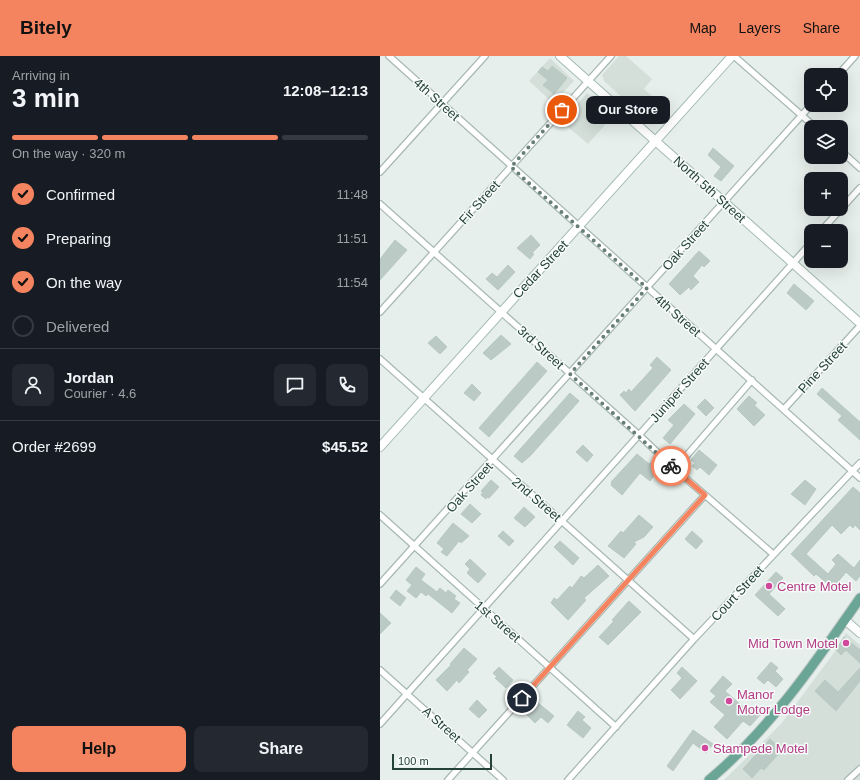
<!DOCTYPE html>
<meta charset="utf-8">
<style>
body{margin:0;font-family:Helvetica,sans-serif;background:#242831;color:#f1f3f6;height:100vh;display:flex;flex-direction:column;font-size:15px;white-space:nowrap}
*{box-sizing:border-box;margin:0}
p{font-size:13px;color:#9ea1a6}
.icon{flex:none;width:22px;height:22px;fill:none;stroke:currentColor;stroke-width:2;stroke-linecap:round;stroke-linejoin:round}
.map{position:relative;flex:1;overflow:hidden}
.drawer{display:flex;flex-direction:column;background:#171b24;width:380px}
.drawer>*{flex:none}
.fabs{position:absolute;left:424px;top:12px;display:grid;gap:8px}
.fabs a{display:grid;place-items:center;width:44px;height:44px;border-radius:8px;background:#171b24;box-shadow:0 4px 16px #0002;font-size:20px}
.scale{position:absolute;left:12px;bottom:10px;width:100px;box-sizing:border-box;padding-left:4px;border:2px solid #24423a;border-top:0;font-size:11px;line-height:14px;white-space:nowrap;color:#24423a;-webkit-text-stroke:3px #f7fbf9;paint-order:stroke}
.pin{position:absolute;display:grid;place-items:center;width:34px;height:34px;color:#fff;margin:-17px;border:2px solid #fff;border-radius:50%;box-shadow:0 1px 4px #0007}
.courier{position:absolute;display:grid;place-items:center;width:40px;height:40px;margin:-20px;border:3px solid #f4845f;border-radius:50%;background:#fff;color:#222;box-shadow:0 1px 5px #0007}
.bubble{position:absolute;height:28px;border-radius:8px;background:#171b24;box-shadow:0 4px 16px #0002;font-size:13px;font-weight:700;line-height:28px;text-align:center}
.overview em{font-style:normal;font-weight:700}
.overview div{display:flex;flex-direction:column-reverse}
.overview{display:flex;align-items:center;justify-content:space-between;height:68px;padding:0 12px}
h1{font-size:26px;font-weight:700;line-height:30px}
.bar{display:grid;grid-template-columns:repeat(4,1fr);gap:6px 4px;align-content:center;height:48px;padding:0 12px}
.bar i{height:5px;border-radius:3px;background:#363941}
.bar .selected{background:#f4845f}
.bar p{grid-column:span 4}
.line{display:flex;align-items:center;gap:10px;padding:0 12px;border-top:1px solid #363941}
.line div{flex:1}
.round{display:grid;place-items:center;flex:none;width:42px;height:42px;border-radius:8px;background:#242831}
ol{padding:0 12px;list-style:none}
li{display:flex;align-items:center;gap:12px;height:44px}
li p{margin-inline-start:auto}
li .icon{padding:4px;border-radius:50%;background:#f4845f;color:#111;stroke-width:4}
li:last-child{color:#9ea1a6}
li i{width:22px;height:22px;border:2px solid #363941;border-radius:50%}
.action{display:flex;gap:8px;margin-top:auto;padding:8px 12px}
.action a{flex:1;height:46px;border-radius:8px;background:#f4845f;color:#111;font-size:16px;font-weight:700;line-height:46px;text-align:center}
.action a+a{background:#242831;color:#f1f3f6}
header{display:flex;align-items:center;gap:24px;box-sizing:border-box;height:56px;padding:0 20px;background:#f4845f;color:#111}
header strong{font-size:19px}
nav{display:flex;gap:22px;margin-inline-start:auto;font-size:14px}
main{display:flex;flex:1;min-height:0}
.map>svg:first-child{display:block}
.built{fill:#d4dfda}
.building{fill:#bbcac4;stroke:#b8c9c2}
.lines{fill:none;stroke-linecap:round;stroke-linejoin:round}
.street-casing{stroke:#a8b8b2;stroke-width:8}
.secondary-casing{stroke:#a4bbb3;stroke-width:10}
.primary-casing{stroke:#c2cac8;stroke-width:11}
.street{stroke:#fff;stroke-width:5.5}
.secondary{stroke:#fff;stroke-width:8}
.primary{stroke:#6aa596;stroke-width:9}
.done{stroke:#687f78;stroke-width:4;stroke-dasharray:0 7.2}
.route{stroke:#f4845f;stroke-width:5}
.hotel-dot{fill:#d1479c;stroke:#f7fbf9;stroke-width:1.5}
.labels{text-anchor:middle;stroke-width:3;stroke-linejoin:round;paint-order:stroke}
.street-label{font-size:13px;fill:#24423a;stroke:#f7fbf9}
.hotel-label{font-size:13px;fill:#b23c85;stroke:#f7fbf9;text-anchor:start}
</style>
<header>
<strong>Bitely</strong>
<nav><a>Map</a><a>Layers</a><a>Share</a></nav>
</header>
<main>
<section class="drawer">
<div class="overview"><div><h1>3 min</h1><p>Arriving in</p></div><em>12:08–12:13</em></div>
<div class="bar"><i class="selected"></i><i class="selected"></i><i class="selected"></i><i></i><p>On the way · 320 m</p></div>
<ol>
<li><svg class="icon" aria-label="check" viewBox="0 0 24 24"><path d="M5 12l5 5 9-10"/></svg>Confirmed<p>11:48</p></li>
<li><svg class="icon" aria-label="check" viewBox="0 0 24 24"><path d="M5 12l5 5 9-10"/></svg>Preparing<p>11:51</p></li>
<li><svg class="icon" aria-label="check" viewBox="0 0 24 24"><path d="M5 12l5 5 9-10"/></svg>On the way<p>11:54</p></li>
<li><i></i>Delivered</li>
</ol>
<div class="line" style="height:72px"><a class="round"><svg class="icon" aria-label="person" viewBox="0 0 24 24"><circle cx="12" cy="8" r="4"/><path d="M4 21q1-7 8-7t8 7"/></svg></a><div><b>Jordan</b><p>Courier · 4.6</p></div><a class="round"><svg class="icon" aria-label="chat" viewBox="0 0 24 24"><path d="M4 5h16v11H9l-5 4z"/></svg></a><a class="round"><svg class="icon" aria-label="phone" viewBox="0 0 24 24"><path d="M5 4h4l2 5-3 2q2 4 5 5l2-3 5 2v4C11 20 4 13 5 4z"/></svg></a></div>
<div class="line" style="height:52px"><div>Order #2699</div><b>$45.52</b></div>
<div class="action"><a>Help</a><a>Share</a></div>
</section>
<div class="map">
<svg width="480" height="724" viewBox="0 0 480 724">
<rect width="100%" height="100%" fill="#e6efeb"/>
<!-- built -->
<path class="built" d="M239,0H246L272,23L264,33L287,54L273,69L224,25L222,19Z
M170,2L194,25L173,47L149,25Z
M207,37L233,60L208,88L182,66Z
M466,577L480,589V724H344L401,668L456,594Z"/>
<!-- building -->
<path class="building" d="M172,10L187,22L174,38L163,29L168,24L158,16L162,11L168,15Z
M333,92L354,110L341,125L334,120L341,111L328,99Z
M151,179L160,189L152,197L154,198L150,203L137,192Z
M15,184L27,194L0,224V203Z
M319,195L330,205L324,211L322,209L313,220L319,226L311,234L309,231L300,239L289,228Z
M128,209L135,216L118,234L106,223L112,217L117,221Z
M414,228L434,245L426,254L407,237Z
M121,279L131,288L111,304L103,297Z
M56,280L67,291L60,298L48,287Z
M277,301L291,314L255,355L240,339L244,335L246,337L249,333L251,336L273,312L270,309Z
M157,306L167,315L109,381L99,372Z
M92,328L101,337L94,345L84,337Z
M442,332L480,366V384L458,364L462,360L437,338Z
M190,337L199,345L151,399L142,407L134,400Z
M369,340L377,347L374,349L385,359L374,370L357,353Z
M325,343L334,352L326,360L317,351Z
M304,348L315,358L290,388L283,382L294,369L288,364Z
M203,389L213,399L207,406L196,396Z
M319,394L337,409L329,419L320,411L317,414L312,410L315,407L311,404Z
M257,398L269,408L271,406L279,413L270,425L260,417L242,439L231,429L232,425Z
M111,424L119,431L109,442L107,441L106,443L101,439L103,436L101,435Z
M425,424L436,433L425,449L411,438Z
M473,431L480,437V474L475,469L473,472L470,469L461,478L452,469L426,498L448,518L456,508L452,504L458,498L474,512L480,504V520L476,525L466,516L453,532L436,518L434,520L411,498Z
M90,448L101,458L92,467L81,458Z
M144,451L155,461L145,471L134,462Z
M259,459L273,471L264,481L254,486L256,488L244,502L228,490L241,475L243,477Z
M73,467L89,480L81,487L79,485L67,500L61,496L64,493L57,487Z
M123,475L134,485L129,490L118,480Z
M312,475L323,485L316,493L305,483Z
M180,485L199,502L193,509L174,491Z
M90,503L106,518L98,527L87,517L90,513L85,508Z
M218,509L229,520L204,542L206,544L188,564L171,547L174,542L177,544L190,530L192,532L201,520L204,522Z
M36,511L45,518L41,524L57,536L60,532L66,537L68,534L76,540L74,543L80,547L72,557L48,538L46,540L41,536L36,542L27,535L32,529L26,524Z
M396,516L403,522L389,538L405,553L398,560L375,539Z
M16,534L26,542L20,550L10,542Z
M249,545L261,556L228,589L219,581L234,565L232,564Z
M0,557L11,567L0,578Z
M464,581L480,594V607L466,594L461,599L456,594Z
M84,592L97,603L87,614L89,616L79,627L77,624L67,635L56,624L71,609L70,608Z
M391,606L398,612L395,615L403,623L396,631L388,624L384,628L377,622Z
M119,611L133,624L126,632L115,622L117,621L113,617Z
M302,611L317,625L300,643L291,634L302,622L297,617Z
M480,612V625L456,655L435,635L445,624L458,636Z
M343,620L352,628L345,635L369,656L374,651L382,657L370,670L363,665L347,683L334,671L345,659L330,646L336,640L330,635Z
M97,644L107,654L99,662L89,653Z
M157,646L174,660L168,667L161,661L155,667L146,658Z
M198,655L205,661L202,664L211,672L203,682L187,669Z
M313,674L333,688L326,697L313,687L293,715L287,710Z
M390,683L402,694L384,714L381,712L372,722L363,713Z"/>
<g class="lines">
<!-- street casing -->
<g class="street-casing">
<path id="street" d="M9,0L480,422
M354,0L435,71
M458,19L475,0
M461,95L480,112
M0,116L105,0
M0,148L259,379L295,413L393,498
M441,175L480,132
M0,256L231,0
M0,303L314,583
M404,353L480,270
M295,413L372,324
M0,459L236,671
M0,528L431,49
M0,614L123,724
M0,668L431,187
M68,724L325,439
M188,724L314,583L480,407
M468,724L480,713"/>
</g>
<!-- secondary casing -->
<g class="secondary-casing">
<path id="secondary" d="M180,0L480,267
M0,391L352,0
M465,564L480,577"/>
</g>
<!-- primary casing -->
<g class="primary-casing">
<path id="primary" d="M329,724C390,673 435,607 480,542"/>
</g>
<!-- street -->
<use href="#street" class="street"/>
<!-- secondary -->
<use href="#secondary" class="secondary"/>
<!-- primary -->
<use href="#primary" class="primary"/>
</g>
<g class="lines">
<!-- done -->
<path class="done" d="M182,54L131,111L267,232L190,318L291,410"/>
<!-- route -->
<path class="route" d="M142,642L325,439L291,410"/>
</g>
<!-- markers -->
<g class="hotel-dot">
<circle cx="389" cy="530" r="4"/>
<circle cx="466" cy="587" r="4"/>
<circle cx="349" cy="645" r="4"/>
<circle cx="325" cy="692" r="4"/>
</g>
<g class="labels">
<!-- street labels -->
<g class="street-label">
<text transform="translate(57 43) rotate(42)" y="5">4th Street</text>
<text transform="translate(330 133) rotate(42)" y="5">North 5th Street</text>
<text transform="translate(99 146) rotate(-48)" y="5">Fir Street</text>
<text transform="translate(305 189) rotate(-48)" y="5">Oak Street</text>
<text transform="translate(160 213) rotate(-47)" y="5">Cedar Street</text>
<text transform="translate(298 259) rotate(41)" y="5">4th Street</text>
<text transform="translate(161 291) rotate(42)" y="5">3rd Street</text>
<text transform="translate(442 311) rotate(-47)" y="5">Pine Street</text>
<text transform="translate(299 334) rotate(-48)" y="5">Juniper Street</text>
<text transform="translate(89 431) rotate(-48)" y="5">Oak Street</text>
<text transform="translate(157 443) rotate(41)" y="5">2nd Street</text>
<text transform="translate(357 537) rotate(-47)" y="5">Court Street</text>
<text transform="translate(118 565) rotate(41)" y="5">1st Street</text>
<text transform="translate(62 668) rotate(42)" y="5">A Street</text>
</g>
<!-- hotel labels -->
<g class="hotel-label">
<text x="397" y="535">Centre Motel</text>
<text x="458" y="592" text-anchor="end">Mid Town Motel</text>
<text x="357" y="643">Manor<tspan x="357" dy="15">Motor Lodge</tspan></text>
<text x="333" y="697">Stampede Motel</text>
</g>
</g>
</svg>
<div class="fabs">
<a><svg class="icon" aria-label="locate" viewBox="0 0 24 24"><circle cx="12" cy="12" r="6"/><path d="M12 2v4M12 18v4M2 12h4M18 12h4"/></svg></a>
<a><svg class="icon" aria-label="layers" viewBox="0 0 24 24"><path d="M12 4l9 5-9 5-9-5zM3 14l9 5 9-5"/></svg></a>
<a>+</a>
<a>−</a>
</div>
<div class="scale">100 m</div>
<div class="pin" style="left:182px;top:54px;background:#ea580c"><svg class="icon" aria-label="bag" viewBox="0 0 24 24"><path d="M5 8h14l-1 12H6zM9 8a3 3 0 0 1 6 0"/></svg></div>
<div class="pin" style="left:142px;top:642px;background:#1f2937"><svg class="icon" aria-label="home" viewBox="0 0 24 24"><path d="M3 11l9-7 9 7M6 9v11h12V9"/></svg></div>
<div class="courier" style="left:291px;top:410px"><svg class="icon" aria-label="bike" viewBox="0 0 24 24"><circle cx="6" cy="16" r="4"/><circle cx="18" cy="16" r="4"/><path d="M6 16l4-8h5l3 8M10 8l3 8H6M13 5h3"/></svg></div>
<div class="bubble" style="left:206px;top:40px;width:84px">Our Store</div>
</div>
</main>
